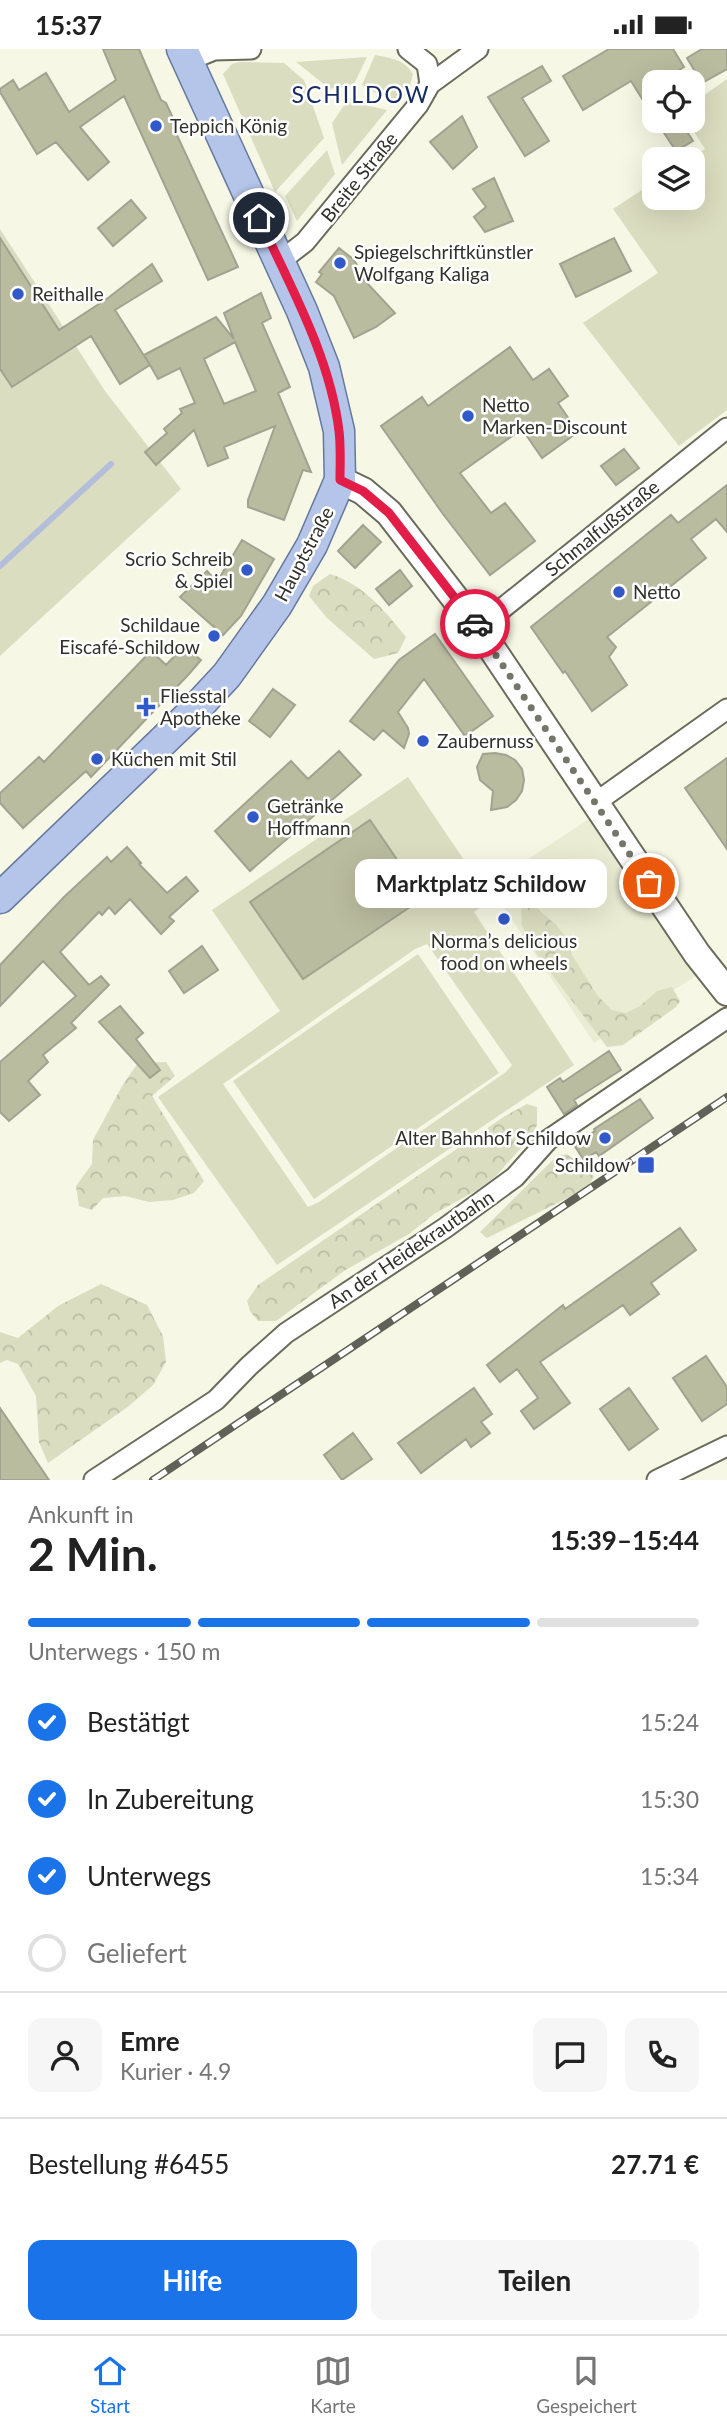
<!DOCTYPE html>
<html lang="de">
<meta charset="utf-8">
<style>
body{margin:0;font-family:Lato,sans-serif;background:#f6f6f6;color:#222;height:100vh;display:flex;flex-direction:column;font-size:26px;white-space:nowrap}
*{box-sizing:border-box;margin:0}
p{font-size:23px;color:#767676}
.icon{flex:none;width:38px;height:38px;fill:none;stroke:currentColor;stroke-width:2;stroke-linecap:round;stroke-linejoin:round}
.map{position:relative;height:1431px;overflow:hidden}
.panel{display:flex;flex-direction:column;background:#fff;flex:1}
.panel>*{flex:none}
.tools{position:absolute;left:642px;top:21px;display:grid;gap:14px}
.tools a{display:grid;place-items:center;width:63px;height:63px;border-radius:14px;background:#fff;box-shadow:0 7px 28px #0002;font-size:35px}
.pin{position:absolute;display:grid;place-items:center;width:60px;height:60px;color:#fff;margin:-30px;border:4px solid #fff;border-radius:50%;box-shadow:0 2px 7px #0007}
.courier{position:absolute;display:grid;place-items:center;width:70px;height:70px;margin:-35px;border:5px solid #e11d48;border-radius:50%;background:#fff;color:#222;box-shadow:0 2px 9px #0007}
.bubble{position:absolute;height:49px;border-radius:14px;background:#fff;box-shadow:0 7px 28px #0002;font-size:23px;font-weight:700;line-height:49px;text-align:center}
.headline em{font-style:normal;font-weight:700}
.headline div{display:flex;flex-direction:column-reverse}
.headline{display:flex;align-items:center;justify-content:space-between;height:119px;padding:0 28px}
h1{font-size:46px;font-weight:700;line-height:52px}
.bar{display:grid;grid-template-columns:repeat(4,1fr);gap:10px 7px;align-content:center;height:84px;padding:0 28px}
.bar i{height:9px;border-radius:5px;background:#e0e0e0}
.bar .active{background:#1a73e8}
.bar p{grid-column:span 4}
.line{display:flex;align-items:center;gap:18px;padding:0 28px;border-top:2px solid #e0e0e0}
.line div{flex:1}
.round{display:grid;place-items:center;flex:none;width:74px;height:74px;border-radius:14px;background:#f6f6f6}
ol{padding:0 28px;list-style:none}
li{display:flex;align-items:center;gap:21px;height:77px}
li p{margin-inline-start:auto}
li .icon{padding:7px;border-radius:50%;background:#1a73e8;color:#fff;stroke-width:4}
li:last-child{color:#767676}
li i{width:38px;height:38px;border:4px solid #e0e0e0;border-radius:50%}
.cta{display:flex;gap:14px;margin-top:auto;padding:14px 28px}
.cta a{flex:1;height:80px;border-radius:14px;background:#1a73e8;color:#fff;font-size:28px;font-weight:700;line-height:80px;text-align:center}
.cta a+a{background:#f6f6f6;color:#222}
.status{display:flex;justify-content:space-between;align-items:center;height:49px;padding:0 35px;background:#fff;direction:ltr}
.status svg{height:19px;fill:currentColor}
.tabs{display:flex;justify-content:space-around;align-items:center;height:98px;border-top:2px solid #e0e0e0;background:#fff;font-size:19px;color:#767676}
.tabs a{display:grid;justify-items:center;gap:4px}
.tabs .active{color:#1a73e8}
.map>svg:first-child{display:block}
.built{fill:#eaecd3}
.grass{fill:#dbddc0;fill-rule:evenodd}
.forest{fill:url(#forest-crowns)}
.lines{fill:none;stroke-linecap:round;stroke-linejoin:round}
.stream{stroke:#b3bfda;stroke-width:6}
.building{fill:#babc9f;stroke:#a1a391;stroke-width:2;fill-rule:evenodd}
.street-casing{stroke:#6a6b5b;stroke-width:23}
.secondary-casing{stroke:#6a6b5b;stroke-width:30}
.primary-casing{stroke:#65789d;stroke-width:33}
.street{stroke:#fff;stroke-width:19}
.secondary{stroke:#fff;stroke-width:26}
.primary{stroke:#b4c5e9;stroke-width:30}
.rail-casing{stroke:#616257;stroke-width:8}
.rail{stroke:#fff;stroke-width:5;stroke-dasharray:16;stroke-linecap:butt}
.done{stroke:#75766a;stroke-width:7;stroke-dasharray:0 12.6}
.route{stroke:#e11d48;stroke-width:9}
.poi-dot{fill:#3159c9;stroke:#fff;stroke-width:2.5}
.labels{text-anchor:middle;stroke-width:5;stroke-linejoin:round;paint-order:stroke}
.poi-label{font-size:19px;fill:#303129;stroke:#fff;text-anchor:start}
.street-label{font-size:19px;fill:#303129;stroke:#fff}
.quarter-label{font-size:23px;letter-spacing:2px;fill:#172c62;stroke:#fff}
</style>
<div class="status"><b>15:37</b><svg viewBox="0 0 49 12"><path d="M0 12V9h3v3zM5 12V6h3v6zM10 12V3h3v9zM15 12V0h3v12zM26 1h20v11H26zM47 4h2v5h-2z"/></svg></div>
<div class="map">
<svg width="727" height="1431" viewBox="0 0 727 1431">
<defs>
<pattern id="forest-crowns" width="20" height="18" patternUnits="userSpaceOnUse" patternTransform="scale(1.75)"><rect width="20" height="18" fill="#dbddc0"/><path d="M2 6a3 3 0 1 1 6 0M12 15a3 3 0 1 1 6 0" fill="none" stroke="#bcbea5"/></pattern>
</defs>
<rect width="100%" height="100%" fill="#f6f7e4"/>
<!-- built -->
<path class="built" d="M592,768L697,926L594,994L489,836Z"/>
<!-- grass -->
<path class="grass" d="M375,6C391,9 404,10 413,25L408,45L390,52L362,36Z
M367,8L354,35L330,40L296,13Z
M240,13L284,14L304,31L324,89L275,143L223,25L232,15Z
M727,30V361L679,397L583,274L658,224L613,160L654,133V149H693V110H690L705,100L687,72H693V54Z
M347,52L387,61L342,116L332,74Z
M327,101L335,125L297,172L285,147Z
M0,180L105,342L181,440L0,607Z
M408,728L491,851L474,863L574,1016L277,1216L158,1048L280,962L212,861ZM427,895L512,1016L506,1023L319,1153L308,1158L223,1035L415,900Z
M418,905L499,1024L314,1150L233,1032Z"/>
<!-- forest -->
<path class="forest" d="M330,525C363,535 385,562 406,588L398,604L374,610L327,569L309,547L313,537Z
M531,854L556,876L569,892L572,906L597,946L612,961L626,964L640,957L657,942L672,938L680,952L676,958L623,996L607,998L538,907L522,877L521,860Z
M166,1013L175,1027L152,1047L204,1132L194,1144L173,1151L149,1153L125,1147L103,1149L92,1161L79,1157L76,1137L92,1115L93,1091L122,1037L138,1014Z
M527,1055L537,1058V1076L530,1089L496,1127L477,1141L434,1165L409,1185L344,1222L276,1272H258L250,1262L247,1252L258,1236L505,1067Z
M567,1105L594,1127L588,1139L487,1189L480,1183L557,1107Z
M101,1235L147,1256L163,1287L166,1313L153,1336L129,1357L48,1414L39,1393L36,1347L18,1315L7,1311L0,1314V1283L18,1289L58,1257Z"/>
<g class="lines">
<!-- stream -->
<path class="stream" d="M0,517L111,415"/>
</g>
<!-- building -->
<path class="building" d="M103,0H139L161,51L166,54L179,82L176,84L238,218L208,231L124,47L80,78L109,113L88,131L56,93L37,105L0,43V40L13,31L19,41L46,24L69,63L116,31Z
M609,0H673L684,18L659,33H654V69L631,32L583,61L563,27Z
M702,0H727V20L702,34L687,9Z
M542,17L551,32L522,49L549,92L525,107L488,48Z
M462,67L477,98L453,120L430,93Z
M656,72H680L693,92L676,102Z
M494,129L513,172L485,183L474,168L486,158L473,140Z
M131,151L146,169L113,197L98,179Z
M0,189L59,281L108,249L152,215L162,232L115,261L150,316L144,306L216,268L234,290L224,264L261,244L271,269L262,274L290,338L278,344L311,423L303,421L284,471L248,458V451L275,377L224,398L228,409L208,417L194,381L156,416L145,403L167,384L164,380L182,364L180,360L195,354L180,319L158,330L150,316L120,335L91,287L12,338L0,320ZM235,293L256,342L224,355L204,310Z
M614,189L631,222L576,248L560,215Z
M339,199L353,210L357,216L354,220L395,264L376,278L354,289L334,247L316,233L322,225L319,223Z
M510,298L533,331L549,320L568,347L558,354L578,383L542,409L522,380L460,424L491,464L505,454L535,492L490,526L443,465L381,377L422,348L428,357Z
M624,400L639,419L616,436L601,417Z
M727,436V483L716,470L691,490L706,509L607,588L616,598L609,608L627,636L592,662L565,622L563,624L531,578L671,466L678,474Z
M363,476L381,493L355,519L338,502Z
M242,491L274,510L241,567L223,586L180,548L207,522L217,533Z
M400,521L412,537L389,556L376,540Z
M435,585L493,667L465,687L424,630L398,663L408,679L409,685L404,699L383,681L374,691L350,672L399,611Z
M184,597L201,611L189,625L91,728L86,722L23,779L0,754V744L39,708L44,713L151,602L166,616Z
M273,640L295,656L270,688L249,672Z
M339,702L361,726L250,822L215,782L291,712L308,730Z
M495,704L506,706L515,711L522,720L524,731L522,742L516,751L507,758L491,761L493,742L480,731L477,718L483,705Z
M727,709V800L685,739Z
M370,771L411,831L432,817L444,835L303,930L250,853Z
M127,798L141,814L139,815L167,844L186,828L198,842L169,868L174,872L161,885L130,850L115,865L109,858L102,866L99,863L60,903L89,936L101,927L109,936L71,974L76,979L43,1006L48,1013L28,1032L40,1046L9,1072L0,1063V1013L76,947L43,912L0,957V916L64,848L107,808L111,813Z
M202,897L218,921L184,944L169,922Z
M120,957L143,984L136,990L160,1021L150,1029L99,973Z
M609,1002L621,1021L574,1051L577,1056L564,1065L547,1038L560,1029L563,1033Z
M640,1050L653,1069L599,1107L596,1103L584,1111L574,1096L595,1082L594,1080Z
M680,1179L696,1201L651,1234L659,1245L630,1266L623,1256L540,1313L570,1354L534,1380L521,1362L538,1349L517,1320L500,1333L487,1316L563,1256L565,1260Z
M706,1307L727,1338V1355L702,1372L673,1329Z
M474,1339L492,1365L481,1373L490,1384L471,1398L466,1390L421,1424L398,1394Z
M629,1339L658,1380L629,1401L600,1360Z
M0,1359L49,1431H0Z
M353,1384L372,1410L342,1431L324,1406Z"/>
<g class="lines">
<!-- street casing -->
<g class="street-casing">
<path id="street" d="M408,0L427,15L430,35
M187,12L214,1L251,0
M279,213L305,193L418,56L430,35L478,0
M478,579L727,379
M595,754L727,660
M94,1431L216,1351L249,1317L286,1284L445,1179L515,1128L548,1091L727,969
M657,1431L727,1397"/>
</g>
<!-- secondary casing -->
<g class="secondary-casing">
<path id="secondary" d="M340,431L363,442L389,464L478,579L697,905L727,943"/>
</g>
<!-- primary casing -->
<g class="primary-casing">
<path id="primary" d="M0,849L189,667L227,626L277,556L312,496L340,431L339,382L324,318L302,262L182,0"/>
</g>
<!-- street -->
<use href="#street" class="street"/>
<!-- secondary -->
<use href="#secondary" class="secondary"/>
<!-- primary -->
<use href="#primary" class="primary"/>
<!-- rail casing -->
<g class="rail-casing">
<path id="rail" d="M153,1431L727,1048"/>
</g>
<!-- rail -->
<use href="#rail" class="rail"/>
</g>
<g class="lines">
<!-- done -->
<path class="done" d="M475,575L649,834"/>
<!-- route -->
<path class="route" d="M259,169C290,237 330,307 339,382C341,398 340,415 340,431L363,442L389,464L475,575"/>
</g>
<!-- markers -->
<g class="poi-dot">
<circle cx="156" cy="77" r="7"/>
<circle cx="340" cy="214" r="7"/>
<circle cx="18" cy="245" r="7"/>
<circle cx="468" cy="367" r="7"/>
<circle cx="247" cy="521" r="7"/>
<circle cx="619" cy="543" r="7"/>
<circle cx="214" cy="587" r="7"/>
<path d="M142.5 647.5h7v7h7v7h-7v7h-7v-7h-7v-7h7z"/>
<circle cx="423" cy="692" r="7"/>
<circle cx="97" cy="710" r="7"/>
<circle cx="253" cy="768" r="7"/>
<circle cx="504" cy="870" r="7"/>
<circle cx="605" cy="1089" r="7"/>
<rect x="637" y="1107" width="18" height="18" rx="3.5"/>
</g>
<g class="labels">
<!-- poi labels -->
<g class="poi-label">
<text x="170" y="84">Teppich König</text>
<text x="354" y="210">Spiegelschriftkünstler<tspan x="354" dy="22">Wolfgang Kaliga</tspan></text>
<text x="32" y="252">Reithalle</text>
<text x="482" y="363">Netto<tspan x="482" dy="22">Marken-Discount</tspan></text>
<text x="233" y="517" text-anchor="end">Scrio Schreib<tspan x="233" dy="22">&amp; Spiel</tspan></text>
<text x="633" y="550">Netto</text>
<text x="200" y="583" text-anchor="end">Schildaue<tspan x="200" dy="22">Eiscafé-Schildow</tspan></text>
<text x="160" y="654">Fliesstal<tspan x="160" dy="22">Apotheke</tspan></text>
<text x="437" y="699">Zaubernuss</text>
<text x="111" y="717">Küchen mit Stil</text>
<text x="267" y="764">Getränke<tspan x="267" dy="22">Hoffmann</tspan></text>
<text x="504" y="899" text-anchor="middle">Norma’s delicious<tspan x="504" dy="22">food on wheels</tspan></text>
<text x="591" y="1096" text-anchor="end">Alter Bahnhof Schildow</text>
<text x="630" y="1123" text-anchor="end">Schildow</text>
</g>
<!-- street labels -->
<g class="street-label">
<text transform="translate(359 128) rotate(-51)" y="7">Breite Straße</text>
<text transform="translate(602 479) rotate(-39)" y="7">Schmalfußstraße</text>
<text transform="translate(304 505) rotate(-62)" y="7">Hauptstraße</text>
<text transform="translate(411 1200) rotate(-34)" y="7">An der Heidekrautbahn</text>
</g>
<!-- quarter labels -->
<g class="quarter-label">
<text x="361" y="54">SCHILDOW</text>
</g>
</g>
</svg>
<div class="tools">
<a><svg class="icon" aria-label="locate" viewBox="0 0 24 24"><circle cx="12" cy="12" r="6"/><path d="M12 2v4M12 18v4M2 12h4M18 12h4"/></svg></a>
<a><svg class="icon" aria-label="layers" viewBox="0 0 24 24"><path d="M12 4l9 5-9 5-9-5zM3 14l9 5 9-5"/></svg></a>
</div>
<div class="pin" style="left:649px;top:834px;background:#ea580c"><svg class="icon" aria-label="bag" viewBox="0 0 24 24"><path d="M5 8h14l-1 12H6zM9 8a3 3 0 0 1 6 0"/></svg></div>
<div class="pin" style="left:259px;top:169px;background:#1f2937"><svg class="icon" aria-label="home" viewBox="0 0 24 24"><path d="M3 11l9-7 9 7M6 9v11h12V9"/></svg></div>
<div class="courier" style="left:475px;top:575px"><svg class="icon" aria-label="car" viewBox="0 0 24 24"><path d="M5 17H2v-5l4-1 3-4h7l3 4 3 1v5h-3M9 17h6M6 11h13"/><circle cx="7" cy="17" r="2"/><circle cx="17" cy="17" r="2"/></svg></div>
<div class="bubble" style="left:355px;top:810px;width:252px">Marktplatz Schildow</div>
</div>
<section class="panel">
<div class="headline"><div><h1>2 Min.</h1><p>Ankunft in</p></div><em>15:39–15:44</em></div>
<div class="bar"><i class="active"></i><i class="active"></i><i class="active"></i><i></i><p>Unterwegs · 150 m</p></div>
<ol>
<li><svg class="icon" aria-label="check" viewBox="0 0 24 24"><path d="M5 12l5 5 9-10"/></svg>Bestätigt<p>15:24</p></li>
<li><svg class="icon" aria-label="check" viewBox="0 0 24 24"><path d="M5 12l5 5 9-10"/></svg>In Zubereitung<p>15:30</p></li>
<li><svg class="icon" aria-label="check" viewBox="0 0 24 24"><path d="M5 12l5 5 9-10"/></svg>Unterwegs<p>15:34</p></li>
<li><i></i>Geliefert</li>
</ol>
<div class="line" style="height:126px"><a class="round"><svg class="icon" aria-label="person" viewBox="0 0 24 24"><circle cx="12" cy="8" r="4"/><path d="M4 21q1-7 8-7t8 7"/></svg></a><div><b>Emre</b><p>Kurier · 4.9</p></div><a class="round"><svg class="icon" aria-label="chat" viewBox="0 0 24 24"><path d="M4 5h16v11H9l-5 4z"/></svg></a><a class="round"><svg class="icon" aria-label="phone" viewBox="0 0 24 24"><path d="M5 4h4l2 5-3 2q2 4 5 5l2-3 5 2v4C11 20 4 13 5 4z"/></svg></a></div>
<div class="line" style="height:91px"><div>Bestellung #6455</div><b>27.71 €</b></div>
<div class="cta"><a>Hilfe</a><a>Teilen</a></div>
</section>
<nav class="tabs">
<a class="active"><svg class="icon" aria-label="home" viewBox="0 0 24 24"><path d="M3 11l9-7 9 7M6 9v11h12V9"/></svg>Start</a>
<a><svg class="icon" aria-label="map" viewBox="0 0 24 24"><path d="M3 6l6-2 6 2 6-2v14l-6 2-6-2-6 2zM9 4v14M15 6v14"/></svg>Karte</a>
<a><svg class="icon" aria-label="saved" viewBox="0 0 24 24"><path d="M7 4h10v16l-5-4-5 4z"/></svg>Gespeichert</a>
</nav>
